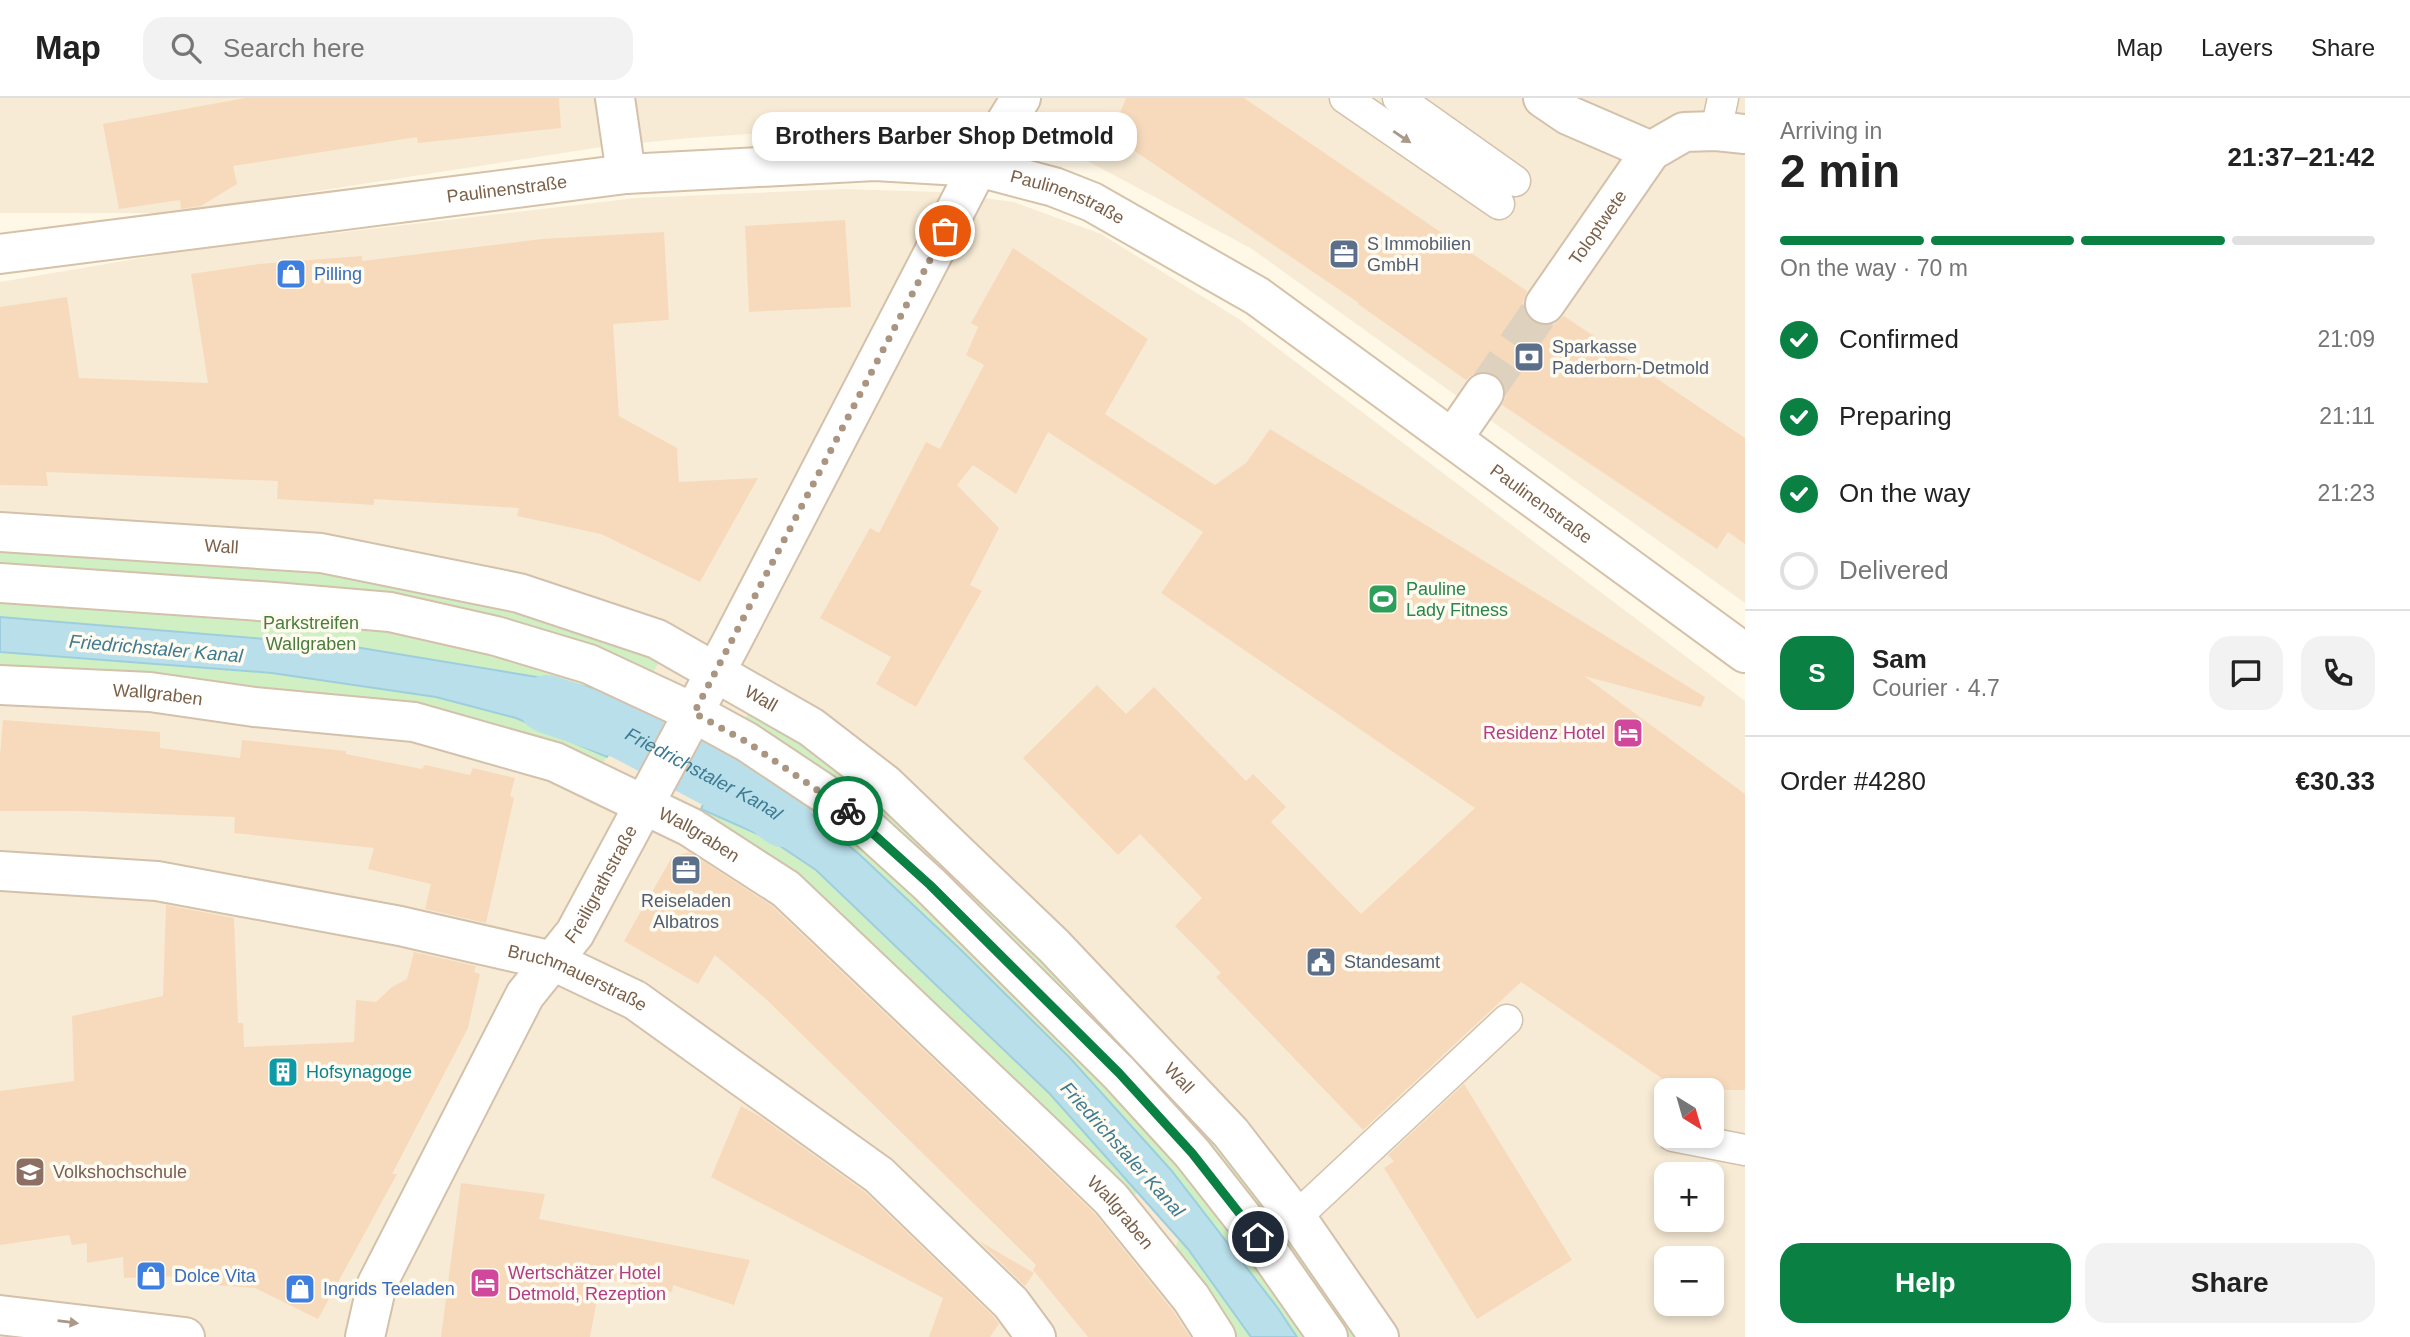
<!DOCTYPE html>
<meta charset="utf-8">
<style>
body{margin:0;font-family:Arial,sans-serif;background:#f2f2f2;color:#222;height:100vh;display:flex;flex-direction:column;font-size:26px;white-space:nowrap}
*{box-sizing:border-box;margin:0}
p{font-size:23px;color:#767676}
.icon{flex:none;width:38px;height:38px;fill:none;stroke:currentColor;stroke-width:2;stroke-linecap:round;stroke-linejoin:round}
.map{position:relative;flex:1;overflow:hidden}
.sheet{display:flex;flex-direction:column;background:#fff;width:665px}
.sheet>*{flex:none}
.needle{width:46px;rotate:143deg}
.fabs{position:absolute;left:1654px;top:980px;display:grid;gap:14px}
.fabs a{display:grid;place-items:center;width:70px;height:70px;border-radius:14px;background:#fff;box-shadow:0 4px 10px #0003;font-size:35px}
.pin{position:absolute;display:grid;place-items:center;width:60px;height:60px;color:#fff;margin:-30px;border:4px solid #fff;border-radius:50%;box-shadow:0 2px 7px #0007}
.courier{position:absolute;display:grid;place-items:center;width:70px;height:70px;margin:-35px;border:5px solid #0b8043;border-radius:50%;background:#fff;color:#222;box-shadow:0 2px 9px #0007}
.bubble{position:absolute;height:49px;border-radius:21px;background:#fff;box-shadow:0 4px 10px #0003;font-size:23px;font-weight:600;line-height:49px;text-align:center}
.overview em{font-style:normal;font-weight:600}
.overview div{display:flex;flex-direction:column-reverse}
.overview{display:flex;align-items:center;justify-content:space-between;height:119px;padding:0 35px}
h1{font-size:46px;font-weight:600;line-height:52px}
.bar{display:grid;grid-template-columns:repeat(4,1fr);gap:10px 7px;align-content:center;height:84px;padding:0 35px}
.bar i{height:9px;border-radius:5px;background:#e0e0e0}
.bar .on{background:#0b8043}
.bar p{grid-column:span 4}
.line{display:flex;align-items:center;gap:18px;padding:0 35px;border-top:2px solid #e0e0e0}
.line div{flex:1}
.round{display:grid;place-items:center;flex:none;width:74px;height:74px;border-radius:21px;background:#f2f2f2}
ol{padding:0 35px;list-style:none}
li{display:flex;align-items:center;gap:21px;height:77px}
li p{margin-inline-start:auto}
li .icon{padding:7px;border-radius:50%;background:#0b8043;color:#fff;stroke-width:4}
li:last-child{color:#767676}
li i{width:38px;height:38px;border:4px solid #e0e0e0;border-radius:50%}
.button{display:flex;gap:14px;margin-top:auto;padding:14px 35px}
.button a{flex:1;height:80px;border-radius:21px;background:#0b8043;color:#fff;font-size:28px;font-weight:600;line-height:80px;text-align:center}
.button a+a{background:#f2f2f2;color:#222}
header{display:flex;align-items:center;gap:42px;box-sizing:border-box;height:98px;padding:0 35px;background:#fff;border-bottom:2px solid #e0e0e0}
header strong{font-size:33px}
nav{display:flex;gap:38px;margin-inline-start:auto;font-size:24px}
.search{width:490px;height:63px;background:#f2f2f2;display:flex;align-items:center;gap:18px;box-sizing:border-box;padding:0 24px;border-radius:21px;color:#767676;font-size:26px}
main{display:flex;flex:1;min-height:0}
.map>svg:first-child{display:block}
.residential{fill:#f7ebd5;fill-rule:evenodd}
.green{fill:#d0efc3}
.water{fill:#b9dfeb;stroke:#9ecede;stroke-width:2}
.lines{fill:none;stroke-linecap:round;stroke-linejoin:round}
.canal{stroke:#b9dfeb;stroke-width:58}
.building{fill:#f7dabc}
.minor-tunnel{stroke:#ded2bf;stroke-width:38;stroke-dasharray:38 19;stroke-linecap:butt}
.service-casing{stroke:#d3c1ab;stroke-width:33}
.minor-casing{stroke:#d3c1ab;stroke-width:42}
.secondary-casing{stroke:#d6c2a8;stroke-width:42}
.service{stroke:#fff;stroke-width:30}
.minor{stroke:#fff;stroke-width:38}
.secondary{stroke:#fff;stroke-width:38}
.oneway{fill:#aa9888}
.done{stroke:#aa9580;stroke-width:7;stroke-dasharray:0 12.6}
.route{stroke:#0b8043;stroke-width:9}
.labels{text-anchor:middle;stroke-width:7;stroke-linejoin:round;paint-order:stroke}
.street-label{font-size:18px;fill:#7c6048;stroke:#fffbf0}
.service-label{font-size:18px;fill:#4e5e75;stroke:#fffbf0;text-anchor:start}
.shop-label{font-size:18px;fill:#366cbe;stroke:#fffbf0;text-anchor:start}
.leisure-label{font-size:18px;fill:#27864d;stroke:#fffbf0;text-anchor:start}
.park-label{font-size:18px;fill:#487d3c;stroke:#fffbf0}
.hotel-label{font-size:18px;fill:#b23c85;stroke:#fffbf0;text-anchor:end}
.culture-label{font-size:18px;fill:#0d838f;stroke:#fffbf0;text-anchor:start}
.education-label{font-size:18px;fill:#785e54;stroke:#fffbf0;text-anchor:start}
.water-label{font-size:19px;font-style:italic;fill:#3e7b92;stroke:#fffbf0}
</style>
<header>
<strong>Map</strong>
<div class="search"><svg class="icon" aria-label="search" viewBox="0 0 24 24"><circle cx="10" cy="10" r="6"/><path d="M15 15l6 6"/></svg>Search here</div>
<nav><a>Map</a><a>Layers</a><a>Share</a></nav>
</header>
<main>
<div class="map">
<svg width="1745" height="1239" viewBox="0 0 1745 1239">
<rect width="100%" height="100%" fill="#fff8e7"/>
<!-- residential -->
<path class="residential" d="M0,0H1745V505L1252,151L1037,36L907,25L691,40L608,48L175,115H0Z
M844,91L939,94L1014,104L1101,136L1239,221L1745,603V1239H0V184L182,153L636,100ZM1666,992H1712V1038H1666ZM1666,1076H1712V1122H1666ZM1666,1160H1712V1206H1666Z"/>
<!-- green -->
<path class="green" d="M0,449L324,474L507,508L660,562L600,671L0,574Z
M750,611L871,692L1205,1027L1364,1239H1227L1172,1157L1179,1141L1138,1095L1123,1100L697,717Z"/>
<!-- water -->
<path class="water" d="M0,519L349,548L561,583L599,592L637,605L607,659L516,620L436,599L272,575L0,554Z
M728,655L778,688L860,757L960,851L1070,960L1171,1072L1277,1209L1297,1239H1251L1188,1151L1050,996L816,772L771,742L701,711Z"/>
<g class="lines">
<!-- canal -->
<path class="canal" id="s1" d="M547,606L623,632L769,709L783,720"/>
</g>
<!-- building -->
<path class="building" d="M245,0H559L561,30L418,45L417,39L233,68L237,86L201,108L181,111L180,102L119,111L103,26Z
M1126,0H1244L1527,193L1523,204L1525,215L1533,224L1543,228L1554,226L1564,218L1745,340V446L1728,434L1717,451L1502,307L1506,297L1504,286L1496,277L1486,273L1475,275L1466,282L1358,206L1359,205L1111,37Z
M845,122L851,209L749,214L745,128Z
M664,134L669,222L613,226L619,318L677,350L679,384L758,380L700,484L601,436L517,418L519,410L374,401V407L277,401L278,383L46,374L48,388L0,387V209L67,199L79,280L208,285L191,176L259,166L362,158V163L542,141Z
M1013,150L1148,241L1105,316L1215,387L1246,365L1270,331L1705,599L1701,609L1584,578L1745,696V992H1679L1521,884L1363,1032L1216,879L1221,875L1175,828L1202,800L1140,736L1118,757L1023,660L1097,587L1126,616L1154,589L1246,683L1253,676L1286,709L1271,724L1361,816L1475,710L1161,495L1203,434L1048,334L1016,396L973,367L957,387L999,430L970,487L982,493L916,609L876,586L891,559L820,520L870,430L879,435L926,344L940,351L984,267L966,257L978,229L971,225Z
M3,622L160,634V650L240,660L242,642L346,653V656L422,671L425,667L470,677L473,670L515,680L510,698L514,700L486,825L425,811L431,786L368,771L374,750L234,735L235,719L77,713H0V658Z
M689,754L772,808L1032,1055L1095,1116L1173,1213L1190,1239H1088L1033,1172L1036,1167L767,902L715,857L698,886L624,843L672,759Z
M166,807L234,820L238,925H243L244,949L354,944L356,902L376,904L392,889L407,881L414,854L476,868L474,874L480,876L468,930L392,1076H397L318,1221L255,1190L186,1185L184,1178L124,1180L123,1159L87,1165V1145L72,1147L69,1137L0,1147V993L74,983L72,918L163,898Z
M1464,986L1572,1162L1477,1221L1384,1070L1394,1063L1388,1057Z
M741,1008L759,1018L865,1094L994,1219L999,1226L990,1239H929L943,1200L711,1079Z
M461,1085L545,1096L539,1121L750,1162L734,1207L673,1187L672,1194L601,1180L590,1239H441Z
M979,1143L1034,1175L1025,1188Z"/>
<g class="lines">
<!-- minor-tunnel -->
<path class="minor-tunnel" d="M1484,295L1545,206"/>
<!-- service casing -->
<g class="service-casing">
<path id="service" d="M1345,0L1499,106
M1398,0L1515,83
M1716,33L1723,0
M1673,1038L1745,1052
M1296,1119L1507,922"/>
</g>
<!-- minor casing -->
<g class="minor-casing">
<g id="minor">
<path d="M615,0L626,76"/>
<path d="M1543,0L1568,17L1651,53"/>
<path id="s2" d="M1545,206L1651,53L1684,34L1716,33L1745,36"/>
<path d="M1453,340L1484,295"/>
<path id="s3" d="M0,434L321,455L519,495L657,541L811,629L885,686L1054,848L1231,1035L1296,1119L1379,1239"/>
<path d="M0,485L274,504L390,514L496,538L589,566L694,615L747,644L843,708L930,787L1119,975L1192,1055L1258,1139L1328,1239"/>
<path id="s4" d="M0,587L150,594L254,609L414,624L555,664L690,729L786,791L1047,1039L1111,1101L1191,1200L1216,1239"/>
<path id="s5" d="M0,773L157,783L400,828L553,863L635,902L879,1077L1011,1205L1036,1239"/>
<path d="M0,1217L185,1239"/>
<path id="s6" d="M365,1239L377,1186L525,897L575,835L731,545L978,69L1021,0"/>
</g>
</g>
<!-- secondary casing -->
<g class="secondary-casing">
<g id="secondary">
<path id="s7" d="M0,156L626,76L875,63L978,69L1054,89L1092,104L1257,198L1745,555"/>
</g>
</g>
<!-- service -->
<use href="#service" class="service"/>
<!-- minor -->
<use href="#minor" class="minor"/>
<!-- secondary -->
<use href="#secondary" class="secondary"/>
</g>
<!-- one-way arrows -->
<defs><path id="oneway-solid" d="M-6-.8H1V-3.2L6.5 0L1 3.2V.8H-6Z" transform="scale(1.75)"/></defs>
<g class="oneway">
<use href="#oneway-solid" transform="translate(1402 39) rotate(34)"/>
<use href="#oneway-solid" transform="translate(68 1224) rotate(7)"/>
</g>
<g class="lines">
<!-- done -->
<path class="done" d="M848,713L747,644L694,615L945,133"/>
<!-- route -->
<path class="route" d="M848,713L930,787L1119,975L1192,1055L1258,1139"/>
</g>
<!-- icons -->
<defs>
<g id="office-square" transform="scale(1.575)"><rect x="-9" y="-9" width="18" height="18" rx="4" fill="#5c6f8a" stroke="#fffbf0"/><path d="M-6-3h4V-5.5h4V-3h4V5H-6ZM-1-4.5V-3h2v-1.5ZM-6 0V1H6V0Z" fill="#fff"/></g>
<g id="shop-square" transform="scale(1.575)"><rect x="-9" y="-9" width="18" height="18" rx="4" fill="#3f7fe0" stroke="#fffbf0"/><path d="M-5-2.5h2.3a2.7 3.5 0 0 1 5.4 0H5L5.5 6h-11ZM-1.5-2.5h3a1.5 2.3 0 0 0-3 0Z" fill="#fff"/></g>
<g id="bank-square" transform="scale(1.575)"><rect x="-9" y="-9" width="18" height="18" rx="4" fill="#5c6f8a" stroke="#fffbf0"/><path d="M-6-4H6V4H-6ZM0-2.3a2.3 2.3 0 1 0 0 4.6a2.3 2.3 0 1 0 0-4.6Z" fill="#fff"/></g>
<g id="stadium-square" transform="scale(1.575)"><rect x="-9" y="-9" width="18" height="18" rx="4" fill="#2e9e5b" stroke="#fffbf0"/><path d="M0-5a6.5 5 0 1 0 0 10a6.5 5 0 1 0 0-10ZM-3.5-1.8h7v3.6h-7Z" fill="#fff"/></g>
<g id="hotel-square" transform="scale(1.575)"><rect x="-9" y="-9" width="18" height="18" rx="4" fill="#d1479c" stroke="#fffbf0"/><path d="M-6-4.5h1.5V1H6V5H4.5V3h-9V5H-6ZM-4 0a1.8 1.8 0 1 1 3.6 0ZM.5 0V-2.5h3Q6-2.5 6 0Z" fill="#fff"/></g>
<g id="civic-square" transform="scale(1.575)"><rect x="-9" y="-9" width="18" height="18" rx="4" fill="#5c6f8a" stroke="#fffbf0"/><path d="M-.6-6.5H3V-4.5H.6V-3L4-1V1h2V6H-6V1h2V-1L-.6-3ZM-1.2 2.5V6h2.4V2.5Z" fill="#fff"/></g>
<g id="building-square" transform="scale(1.575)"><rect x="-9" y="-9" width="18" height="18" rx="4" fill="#0f9aa8" stroke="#fffbf0"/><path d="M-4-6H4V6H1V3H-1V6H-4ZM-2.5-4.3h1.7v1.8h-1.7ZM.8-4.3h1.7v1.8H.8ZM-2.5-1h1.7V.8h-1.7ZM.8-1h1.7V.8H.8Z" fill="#fff"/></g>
<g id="university-square" transform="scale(1.575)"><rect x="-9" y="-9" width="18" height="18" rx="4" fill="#8d6e63" stroke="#fffbf0"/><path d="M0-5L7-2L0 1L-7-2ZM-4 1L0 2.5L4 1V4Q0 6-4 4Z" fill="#fff"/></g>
</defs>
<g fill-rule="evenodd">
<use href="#office-square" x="1344" y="156"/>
<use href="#shop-square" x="291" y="176"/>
<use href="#bank-square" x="1529" y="259"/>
<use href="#stadium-square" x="1383" y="501"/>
<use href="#hotel-square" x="1628" y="635"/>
<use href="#office-square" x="686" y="772"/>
<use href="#civic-square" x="1321" y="864"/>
<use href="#building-square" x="283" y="974"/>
<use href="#university-square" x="30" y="1074"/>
<use href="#shop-square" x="151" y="1178"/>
<use href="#hotel-square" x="485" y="1185"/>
<use href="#shop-square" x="300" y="1191"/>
</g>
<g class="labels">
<!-- street labels -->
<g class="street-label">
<text dy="6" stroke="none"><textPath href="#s7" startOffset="511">Paulinenstraße</textPath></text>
<text dy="6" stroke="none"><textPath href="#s7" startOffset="1078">Paulinenstraße</textPath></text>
<text dy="6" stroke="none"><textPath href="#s2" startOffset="93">Toloptwete</textPath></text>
<text dy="6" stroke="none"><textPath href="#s7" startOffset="1645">Paulinenstraße</textPath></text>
<text dy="6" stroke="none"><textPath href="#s3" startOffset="222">Wall</textPath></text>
<text dy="6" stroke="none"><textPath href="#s4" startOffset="158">Wallgraben</textPath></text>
<text dy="6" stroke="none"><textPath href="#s3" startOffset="789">Wall</textPath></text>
<text dy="6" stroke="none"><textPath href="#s4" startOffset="724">Wallgraben</textPath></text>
<text dy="6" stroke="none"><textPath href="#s6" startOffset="514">Freiligrathstraße</textPath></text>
<text dy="6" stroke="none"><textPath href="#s5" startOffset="590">Bruchmauerstraße</textPath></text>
<text dy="6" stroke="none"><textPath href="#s3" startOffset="1356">Wall</textPath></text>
<text dy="6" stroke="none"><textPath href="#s4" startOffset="1292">Wallgraben</textPath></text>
</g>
<!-- service labels -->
<g class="service-label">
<text x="1367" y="152">S Immobilien<tspan x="1367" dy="21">GmbH</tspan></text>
<text x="1552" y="255">Sparkasse<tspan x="1552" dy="21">Paderborn-Detmold</tspan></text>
<text x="686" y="809" text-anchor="middle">Reiseladen<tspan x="686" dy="21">Albatros</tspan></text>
<text x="1344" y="870">Standesamt</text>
</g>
<!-- shop labels -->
<g class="shop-label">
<text x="314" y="182">Pilling</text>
<text x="174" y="1184">Dolce Vita</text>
<text x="323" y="1197">Ingrids Teeladen</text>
</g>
<!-- leisure labels -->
<g class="leisure-label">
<text x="1406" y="497">Pauline<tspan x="1406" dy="21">Lady Fitness</tspan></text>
</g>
<!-- park labels -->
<g class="park-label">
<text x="311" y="531">Parkstreifen<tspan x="311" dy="21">Wallgraben</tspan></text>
</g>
<!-- hotel labels -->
<g class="hotel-label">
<text x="1605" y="641">Residenz Hotel</text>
<text x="508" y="1181" text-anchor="start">Wertschätzer Hotel<tspan x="508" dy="21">Detmold, Rezeption</tspan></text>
</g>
<!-- culture labels -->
<g class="culture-label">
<text x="306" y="980">Hofsynagoge</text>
</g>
<!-- education labels -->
<g class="education-label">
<text x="53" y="1080">Volkshochschule</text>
</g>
<!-- water labels -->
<g class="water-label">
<text transform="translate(156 550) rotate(5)" y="7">Friedrichstaler Kanal</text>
<text dy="7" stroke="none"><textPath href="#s1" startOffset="172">Friedrichstaler Kanal</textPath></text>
<text transform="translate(1123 1051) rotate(48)" y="7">Friedrichstaler Kanal</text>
</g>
</g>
</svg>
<div class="fabs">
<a><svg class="needle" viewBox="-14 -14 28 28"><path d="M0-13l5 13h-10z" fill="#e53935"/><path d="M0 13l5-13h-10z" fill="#767676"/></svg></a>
<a>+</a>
<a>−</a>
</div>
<div class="pin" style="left:945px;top:133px;background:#ea580c"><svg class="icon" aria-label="bag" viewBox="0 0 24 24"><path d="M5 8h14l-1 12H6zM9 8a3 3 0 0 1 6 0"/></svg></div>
<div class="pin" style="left:1258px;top:1139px;background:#1f2937"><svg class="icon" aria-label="home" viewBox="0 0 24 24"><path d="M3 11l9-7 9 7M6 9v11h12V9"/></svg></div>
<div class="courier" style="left:848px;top:713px"><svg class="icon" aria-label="bike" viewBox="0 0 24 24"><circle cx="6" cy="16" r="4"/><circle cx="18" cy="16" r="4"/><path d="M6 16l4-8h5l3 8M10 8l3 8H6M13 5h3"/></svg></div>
<div class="bubble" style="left:752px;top:14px;width:385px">Brothers Barber Shop Detmold</div>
</div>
<section class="sheet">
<div class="overview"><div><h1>2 min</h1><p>Arriving in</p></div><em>21:37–21:42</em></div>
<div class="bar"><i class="on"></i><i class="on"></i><i class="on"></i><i></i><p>On the way · 70 m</p></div>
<ol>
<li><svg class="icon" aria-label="check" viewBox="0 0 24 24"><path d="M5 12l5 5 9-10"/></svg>Confirmed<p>21:09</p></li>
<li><svg class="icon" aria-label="check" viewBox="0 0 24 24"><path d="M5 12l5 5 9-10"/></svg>Preparing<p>21:11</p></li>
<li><svg class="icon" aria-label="check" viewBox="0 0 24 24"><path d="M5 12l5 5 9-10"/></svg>On the way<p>21:23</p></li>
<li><i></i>Delivered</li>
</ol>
<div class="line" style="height:126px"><b class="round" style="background:#0b8043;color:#fff">S</b><div><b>Sam</b><p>Courier · 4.7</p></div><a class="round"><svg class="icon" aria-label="chat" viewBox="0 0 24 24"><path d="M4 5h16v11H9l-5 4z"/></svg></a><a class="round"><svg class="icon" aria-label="phone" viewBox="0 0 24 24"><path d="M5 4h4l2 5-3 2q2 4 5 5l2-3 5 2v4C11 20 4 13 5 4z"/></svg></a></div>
<div class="line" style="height:91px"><div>Order #4280</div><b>€30.33</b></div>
<div class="button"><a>Help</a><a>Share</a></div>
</section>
</main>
